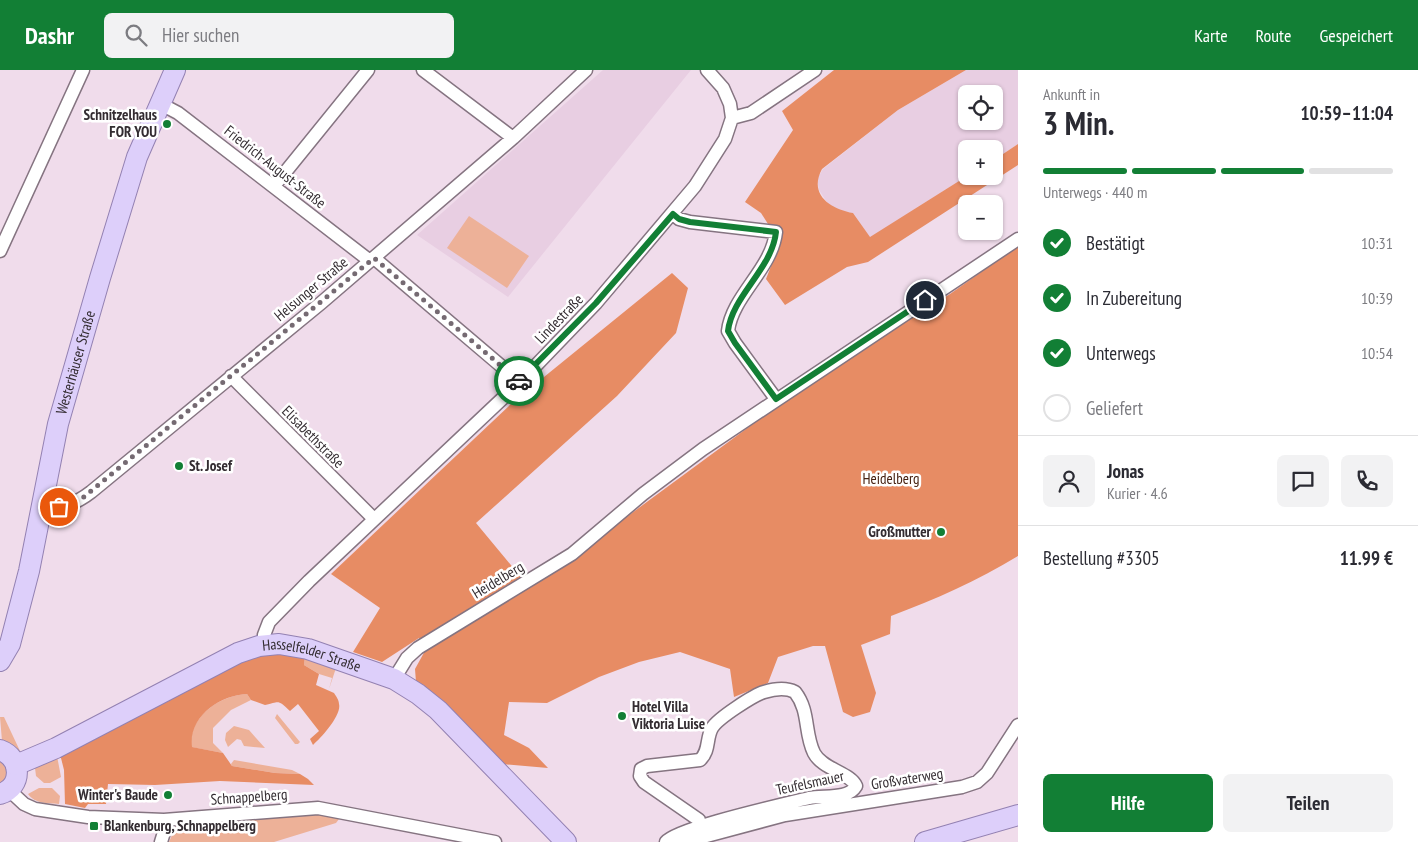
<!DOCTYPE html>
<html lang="de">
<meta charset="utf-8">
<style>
body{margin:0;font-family:"PT Sans Narrow",sans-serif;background:#f2f2f3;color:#2b2b33;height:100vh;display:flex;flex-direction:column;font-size:19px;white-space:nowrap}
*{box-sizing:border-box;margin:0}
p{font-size:16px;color:#7c7c81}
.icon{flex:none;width:28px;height:28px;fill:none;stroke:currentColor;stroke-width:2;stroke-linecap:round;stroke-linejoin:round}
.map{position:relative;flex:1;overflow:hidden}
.side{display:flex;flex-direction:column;background:#fff;width:400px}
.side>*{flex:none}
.controls{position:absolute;left:958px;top:15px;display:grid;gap:10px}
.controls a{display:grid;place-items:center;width:45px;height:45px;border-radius:8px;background:#fff;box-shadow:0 1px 4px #0004;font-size:25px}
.pin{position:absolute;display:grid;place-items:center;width:42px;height:42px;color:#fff;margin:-21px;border:2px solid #fff;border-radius:50%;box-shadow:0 1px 5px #0007}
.courier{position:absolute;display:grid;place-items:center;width:50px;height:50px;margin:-25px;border:4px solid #127f35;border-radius:50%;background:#fff;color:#222;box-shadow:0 1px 6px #0007}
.summary em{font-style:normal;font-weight:700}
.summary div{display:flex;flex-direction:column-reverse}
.summary{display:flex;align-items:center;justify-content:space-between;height:85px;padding:0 25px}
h1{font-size:32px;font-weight:700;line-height:38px}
.bar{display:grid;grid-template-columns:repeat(4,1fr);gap:8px 5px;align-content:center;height:60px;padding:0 25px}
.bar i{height:6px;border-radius:4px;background:#e1e1e2}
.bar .active{background:#127f35}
.bar p{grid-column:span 4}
.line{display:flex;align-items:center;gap:12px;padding:0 25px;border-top:1px solid #e1e1e2}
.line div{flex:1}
.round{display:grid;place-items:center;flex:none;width:52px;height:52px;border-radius:8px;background:#f2f2f3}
ol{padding:0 25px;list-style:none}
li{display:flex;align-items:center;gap:15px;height:55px}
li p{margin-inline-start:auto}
li .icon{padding:5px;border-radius:50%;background:#127f35;color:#fff;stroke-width:4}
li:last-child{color:#7c7c81}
li i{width:28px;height:28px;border:2px solid #e1e1e2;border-radius:50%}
.primary-button{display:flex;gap:10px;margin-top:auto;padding:10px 25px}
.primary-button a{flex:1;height:58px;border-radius:8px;background:#127f35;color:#fff;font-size:20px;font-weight:700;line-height:58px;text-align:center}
.primary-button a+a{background:#f2f2f3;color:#2b2b33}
header{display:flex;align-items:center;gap:30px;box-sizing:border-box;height:70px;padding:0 25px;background:#127f35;color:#fff}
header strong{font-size:24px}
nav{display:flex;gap:28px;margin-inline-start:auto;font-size:18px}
.search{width:350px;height:45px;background:#f2f2f3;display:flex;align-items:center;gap:12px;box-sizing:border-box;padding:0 18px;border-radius:8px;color:#7c7c81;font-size:19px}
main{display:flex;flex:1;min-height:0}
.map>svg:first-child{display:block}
.built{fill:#e8cee2;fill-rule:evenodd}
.green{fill:#edb198}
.forest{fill:#e78c64}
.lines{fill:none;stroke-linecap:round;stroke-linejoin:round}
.minor-casing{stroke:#857481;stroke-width:15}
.primary-casing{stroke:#9381b2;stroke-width:22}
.minor{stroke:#fff;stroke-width:12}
.primary{stroke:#ddcffa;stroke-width:20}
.done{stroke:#756a72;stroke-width:5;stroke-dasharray:0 9}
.route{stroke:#127f35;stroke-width:6}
.poi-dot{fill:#127f35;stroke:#fff;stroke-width:2}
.labels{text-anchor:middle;stroke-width:5;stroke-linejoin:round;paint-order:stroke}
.poi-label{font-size:15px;font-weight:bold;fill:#332c31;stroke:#fff;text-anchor:end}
.street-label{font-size:15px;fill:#332c31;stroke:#fff}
.park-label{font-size:15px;fill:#462111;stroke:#fff}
</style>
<header>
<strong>Dashr</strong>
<div class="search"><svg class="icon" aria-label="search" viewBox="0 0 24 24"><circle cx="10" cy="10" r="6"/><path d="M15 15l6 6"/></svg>Hier suchen</div>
<nav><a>Karte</a><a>Route</a><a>Gespeichert</a></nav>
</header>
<main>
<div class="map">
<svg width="1018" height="772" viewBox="0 0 1018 772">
<rect width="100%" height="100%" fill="#f0dceb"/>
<!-- built -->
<path class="built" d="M603,0H691L508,227L417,165Z
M966,0H1018V74L994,90V79H966L967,106L870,168L854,144L837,140L828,134L819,120L817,109L823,99L898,40ZM966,24H994V51H966Z"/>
<!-- green -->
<path class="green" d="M469,146L529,186L507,218L447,178Z
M305,586L336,598L329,619L332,608L319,604L304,595Z
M247,624L251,630L231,640L213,658V673L223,683L191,677C188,647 220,625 247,624Z
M277,644L300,672L298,674H295L275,648Z
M0,647H4L20,681L2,671Z
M234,656L249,660L265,678L244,676L241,670L237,669L228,677L225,670L226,663Z
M57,686L61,707L50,713H44L36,706L35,698Z
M234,690L292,700L300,704L275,703L232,696L231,694Z
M0,691L7,699L6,708L0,714Z
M39,718H52L60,726L59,734C48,733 35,734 28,724Z
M315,744L339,749L336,753L274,772H169L176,756Z"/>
<!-- forest -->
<path class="forest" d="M834,0H966L898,40L822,99C808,125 831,139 853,143L870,167L967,106H994V90L1018,74V95L868,192L847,197L785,235L766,209L780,173L761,143L745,132L793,60L782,41Z
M1018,176V486C977,511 936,529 891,546L890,564L861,575L876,623L870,642L853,647L843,642L825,576H813L778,587L768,613L734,627L730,599L680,582L639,592L599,607L547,633L509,632L504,665L529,678L548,698L501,694L416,612L415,599L426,579L419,568L382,592L353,582L380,538L331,504L512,333L672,203L688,218L676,263L617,326L476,453L530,518L818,306L950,224Z
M278,582L305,586L304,595L319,604L316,615L334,623C336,626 339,630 339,634C342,645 321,668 313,675L310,669L319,661L298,634L290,641C277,629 280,632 265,635L251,630L247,624C220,625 188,647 192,677L223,683L232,696L275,703L300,704L308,709L314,715L220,711L155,715L108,714L106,734H88L85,738L65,734L64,700L60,684L245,589Z"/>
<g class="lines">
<!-- minor casing -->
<g class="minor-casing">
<path id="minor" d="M423,0L513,68
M159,33L178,43L370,191
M732,48L751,43L815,0
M274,116L368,0
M673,144L679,149L690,152L776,162C772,199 732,226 728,261L735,273L776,329
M0,181L83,0
M374,188L520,312
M231,306L374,449
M42,435C63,438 74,435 91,422L321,233L513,68L586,0
M266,575L264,565L269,552L309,511L520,312L596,233L695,116L725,69L732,48L730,34L723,18L707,0
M394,609L407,588L418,578L572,484L643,424L703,379L1018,169
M9,720L24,734L35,739L88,747L164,750L318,738L495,772
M161,772L165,759L164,750
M666,772C677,758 786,734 809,728C824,725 848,730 856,716C851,703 822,699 814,683C804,663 810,641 795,622C785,617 774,619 764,622C754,625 718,648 712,658C706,668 710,681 700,690L647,696L641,699L640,706L644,712L699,750L700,757
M684,772L785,745L962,717L977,712L987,703L1018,655"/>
</g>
<!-- primary casing -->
<g class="primary-casing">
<g id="primary">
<path id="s1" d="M0,591L10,574L29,501L58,354L100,208L137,87L175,0"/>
<path d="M0,680C22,688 23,717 0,724"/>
<path id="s2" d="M16,695L56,678L238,583L259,576L279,574L308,579L394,609L418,624L438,640L566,772"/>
<path d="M925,772L1018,745"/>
</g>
</g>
<!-- minor -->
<use href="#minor" class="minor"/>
<!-- primary -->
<use href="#primary" class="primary"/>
</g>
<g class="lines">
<!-- done -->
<path class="done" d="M59,437L80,430L374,188L519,311"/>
<!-- route -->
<path class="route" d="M519,311L596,233L673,144L679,149L690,152L776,162C772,199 732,226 728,261L735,273L776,329L925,230"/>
</g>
<!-- markers -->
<g class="poi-dot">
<circle cx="167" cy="54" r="5"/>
<circle cx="179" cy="396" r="5"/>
<circle cx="941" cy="462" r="5"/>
<circle cx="622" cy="646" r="5"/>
<circle cx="168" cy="725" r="5"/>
<rect x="89" y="751" width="10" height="10" rx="2.5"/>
</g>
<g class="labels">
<!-- poi labels -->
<g class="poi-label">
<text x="157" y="50">Schnitzelhaus<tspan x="157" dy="17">FOR YOU</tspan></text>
<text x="189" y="401" text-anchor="start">St. Josef</text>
<text x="931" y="467">Großmutter</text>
<text x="632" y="642" text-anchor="start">Hotel Villa<tspan x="632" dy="17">Viktoria Luise</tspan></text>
<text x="158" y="730">Winter's Baude</text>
<text x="104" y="761" text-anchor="start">Blankenburg, Schnappelberg</text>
</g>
<!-- street labels -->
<g class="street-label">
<text transform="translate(275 97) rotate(38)" y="5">Friedrich-August-Straße</text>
<text transform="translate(311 219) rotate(-40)" y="5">Helsunger Straße</text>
<text transform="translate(559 249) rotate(-46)" y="5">Lindestraße</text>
<text dy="5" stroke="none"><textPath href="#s1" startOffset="309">Westerhäuser Straße</textPath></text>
<text transform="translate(313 367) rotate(45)" y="5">Elisabethstraße</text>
<text transform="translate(498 510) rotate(-31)" y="5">Heidelberg</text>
<text dy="5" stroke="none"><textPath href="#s2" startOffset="325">Hasselfelder Straße</textPath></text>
<text transform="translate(907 709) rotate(-9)" y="5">Großvaterweg</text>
<text transform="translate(810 713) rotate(-12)" y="5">Teufelsmauer</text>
<text transform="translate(249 727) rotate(-4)" y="5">Schnappelberg</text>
</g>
<!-- park labels -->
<g class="park-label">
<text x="891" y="414">Heidelberg</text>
</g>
</g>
</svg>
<div class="controls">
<a><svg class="icon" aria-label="locate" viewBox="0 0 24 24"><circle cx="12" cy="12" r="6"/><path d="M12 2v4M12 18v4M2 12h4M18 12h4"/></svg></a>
<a>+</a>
<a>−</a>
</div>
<div class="pin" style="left:59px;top:437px;background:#ea580c"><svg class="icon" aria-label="bag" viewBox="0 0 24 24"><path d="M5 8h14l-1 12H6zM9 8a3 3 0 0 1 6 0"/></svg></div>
<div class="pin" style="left:925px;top:230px;background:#1f2937"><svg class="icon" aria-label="home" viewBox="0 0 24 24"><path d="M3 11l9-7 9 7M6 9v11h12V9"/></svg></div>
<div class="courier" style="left:519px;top:311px"><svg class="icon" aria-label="car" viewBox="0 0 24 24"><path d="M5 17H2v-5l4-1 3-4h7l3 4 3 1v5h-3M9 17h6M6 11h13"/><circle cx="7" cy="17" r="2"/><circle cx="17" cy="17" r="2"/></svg></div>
</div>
<section class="side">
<div class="summary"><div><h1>3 Min.</h1><p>Ankunft in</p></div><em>10:59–11:04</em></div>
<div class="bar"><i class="active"></i><i class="active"></i><i class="active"></i><i></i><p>Unterwegs · 440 m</p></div>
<ol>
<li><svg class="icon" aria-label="check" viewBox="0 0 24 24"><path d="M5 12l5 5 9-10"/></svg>Bestätigt<p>10:31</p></li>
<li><svg class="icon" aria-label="check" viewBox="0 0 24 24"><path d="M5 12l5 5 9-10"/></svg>In Zubereitung<p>10:39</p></li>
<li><svg class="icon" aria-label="check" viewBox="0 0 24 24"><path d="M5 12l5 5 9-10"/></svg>Unterwegs<p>10:54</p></li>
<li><i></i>Geliefert</li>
</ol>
<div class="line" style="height:90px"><a class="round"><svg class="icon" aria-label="person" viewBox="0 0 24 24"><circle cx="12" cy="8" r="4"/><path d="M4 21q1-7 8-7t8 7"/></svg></a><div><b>Jonas</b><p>Kurier · 4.6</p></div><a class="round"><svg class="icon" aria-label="chat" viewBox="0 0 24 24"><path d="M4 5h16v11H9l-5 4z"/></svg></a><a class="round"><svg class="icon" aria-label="phone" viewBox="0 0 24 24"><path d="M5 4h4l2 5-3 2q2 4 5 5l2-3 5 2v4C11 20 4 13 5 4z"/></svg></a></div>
<div class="line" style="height:65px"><div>Bestellung #3305</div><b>11.99 €</b></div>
<div class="primary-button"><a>Hilfe</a><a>Teilen</a></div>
</section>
</main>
